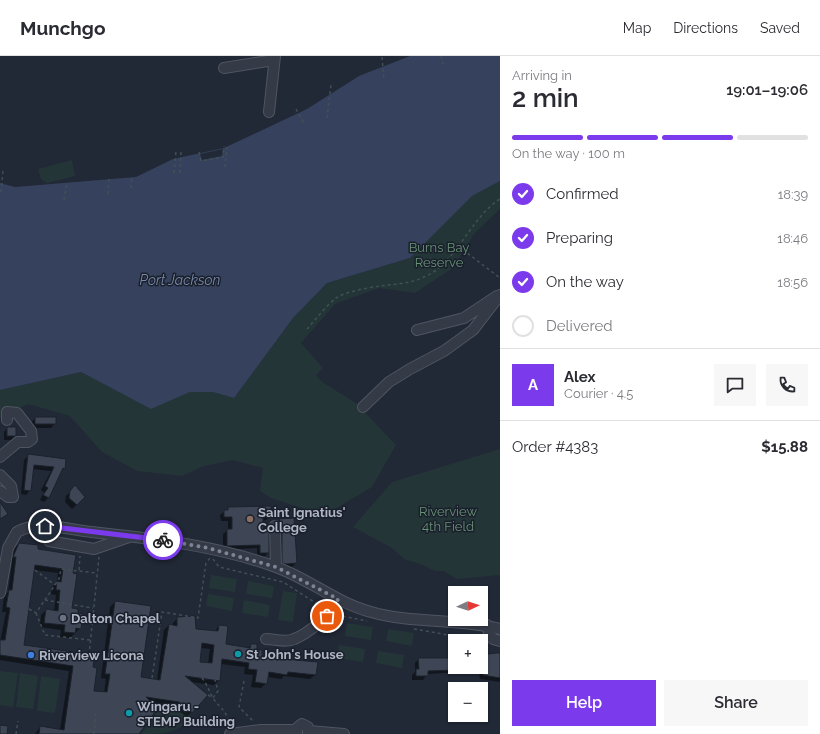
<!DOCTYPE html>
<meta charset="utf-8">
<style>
body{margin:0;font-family:Raleway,sans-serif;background:#f7f7f7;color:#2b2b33;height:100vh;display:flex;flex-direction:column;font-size:15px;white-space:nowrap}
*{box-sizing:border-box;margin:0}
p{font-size:13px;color:#7c7c81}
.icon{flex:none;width:22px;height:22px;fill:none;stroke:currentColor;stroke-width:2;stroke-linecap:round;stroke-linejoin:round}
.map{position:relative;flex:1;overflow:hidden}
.details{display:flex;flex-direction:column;background:#fff;width:320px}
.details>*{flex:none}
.needle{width:26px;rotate:86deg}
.fabs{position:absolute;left:448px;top:530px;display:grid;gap:8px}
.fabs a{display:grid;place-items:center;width:40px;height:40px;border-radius:0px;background:#fff;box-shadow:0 1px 3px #0004;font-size:20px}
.pin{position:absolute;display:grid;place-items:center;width:34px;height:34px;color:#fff;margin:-17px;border:2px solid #fff;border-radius:50%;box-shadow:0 1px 4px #0007}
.courier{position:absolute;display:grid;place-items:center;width:40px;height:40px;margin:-20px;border:3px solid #7c3aed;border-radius:50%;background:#fff;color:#222;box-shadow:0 1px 5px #0007}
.headline em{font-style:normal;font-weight:600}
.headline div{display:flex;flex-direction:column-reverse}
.headline{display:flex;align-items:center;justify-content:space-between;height:68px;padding:0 12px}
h1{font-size:26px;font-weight:600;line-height:30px}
.bar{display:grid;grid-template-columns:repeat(4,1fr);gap:6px 4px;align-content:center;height:48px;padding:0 12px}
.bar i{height:5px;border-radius:3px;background:#e1e1e2}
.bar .current{background:#7c3aed}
.bar p{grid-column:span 4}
.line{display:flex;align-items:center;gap:10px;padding:0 12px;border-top:1px solid #e1e1e2}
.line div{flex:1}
.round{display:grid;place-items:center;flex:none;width:42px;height:42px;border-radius:0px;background:#f7f7f7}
ol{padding:0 12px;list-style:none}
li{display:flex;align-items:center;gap:12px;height:44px}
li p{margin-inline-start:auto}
li .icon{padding:4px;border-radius:50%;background:#7c3aed;color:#fff;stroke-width:4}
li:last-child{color:#7c7c81}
li i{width:22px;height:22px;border:2px solid #e1e1e2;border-radius:50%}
.cta{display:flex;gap:8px;margin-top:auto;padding:8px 12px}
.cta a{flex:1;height:46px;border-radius:0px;background:#7c3aed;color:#fff;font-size:16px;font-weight:600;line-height:46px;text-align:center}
.cta a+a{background:#f7f7f7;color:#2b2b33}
header{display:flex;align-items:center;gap:24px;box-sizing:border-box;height:56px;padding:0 20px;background:#fff;border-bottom:1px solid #e1e1e2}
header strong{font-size:19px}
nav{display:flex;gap:22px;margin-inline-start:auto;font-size:14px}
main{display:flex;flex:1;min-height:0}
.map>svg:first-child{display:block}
.green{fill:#243538}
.water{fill:#36425d}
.pier{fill:#212836}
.shadow{fill:#0007;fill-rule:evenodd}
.building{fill:#3e4656;stroke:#1c222d;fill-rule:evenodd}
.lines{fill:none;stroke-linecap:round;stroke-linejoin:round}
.minor-casing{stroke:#4f5561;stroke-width:12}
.path{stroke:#415055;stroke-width:1.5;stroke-dasharray:3 3;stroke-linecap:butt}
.minor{stroke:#353a47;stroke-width:10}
.done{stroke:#7d8492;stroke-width:4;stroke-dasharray:0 7.2}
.route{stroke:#7c3aed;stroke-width:5}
.education-dot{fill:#8d6e63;stroke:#1a202b;stroke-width:1.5}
.worship-dot{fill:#6b7280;stroke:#1a202b;stroke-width:1.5}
.culture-dot{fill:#0f9aa8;stroke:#1a202b;stroke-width:1.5}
.shop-dot{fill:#3f7fe0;stroke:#1a202b;stroke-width:1.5}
.labels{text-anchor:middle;stroke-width:3;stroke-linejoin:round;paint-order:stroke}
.park-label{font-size:13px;fill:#689276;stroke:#1a202b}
.poi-label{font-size:13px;font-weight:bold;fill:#afb5c3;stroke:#1a202b;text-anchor:start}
.water-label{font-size:14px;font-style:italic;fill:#7989aa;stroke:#1a202b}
</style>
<header>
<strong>Munchgo</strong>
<nav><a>Map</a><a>Directions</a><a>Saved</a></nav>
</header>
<main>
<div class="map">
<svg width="500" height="678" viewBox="0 0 500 678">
<rect width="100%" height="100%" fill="#212836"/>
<!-- green -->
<path class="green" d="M72,104L75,120L47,127L41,123L38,113Z
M500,125V153L474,178L453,212L415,237L379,232L335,248L301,287L323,312L316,319L322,326L356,347L396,389L372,431L315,465L302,452L271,442L260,435L263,412L233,404L204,410L182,420L137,415L102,396L70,360L28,348L0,362V334L81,316L151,353L190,336H213L234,342L293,262L327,227L410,202L472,140Z
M500,393V519L457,523L443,515H435L423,509L404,503L392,492L353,471L392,426Z
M211,519L237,523L235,536L209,532Z
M248,525L274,530L272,542L246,538Z
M283,535L297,537L293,566L278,564Z
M208,538L234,542L232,555L206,550Z
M244,544L270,549L268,561L242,557Z
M347,567L373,571L371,584L345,580Z
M388,573L414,577L412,590L386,585Z
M339,589L365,593L363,606L337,602Z
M378,595L404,599L402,612L376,607Z
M0,615L18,617L13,651L0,649Z
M20,617L38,620L33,653L16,651Z
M41,620L60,623L55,657L37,655Z
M155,646L179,650L191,660C179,678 163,678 141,678L160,652Z"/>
<!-- water -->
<path class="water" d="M410,0H500V125L472,140L410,202L327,227L293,262L234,342L213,336H190L151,353L81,316L0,334V127L15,131L136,121L173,103L224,92L307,53L359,20Z"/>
<!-- pier -->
<path class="pier" d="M223,93L222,100L202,104L200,98Z"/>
<!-- shadow -->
<path class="shadow" d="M35,362L55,367L51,372H31V367Z
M8,372L15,380L11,384H4V376Z
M29,399L64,412L60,416L48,442L44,446L40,444L44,436L41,434L51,415L33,413L30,434L26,439L21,438L24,404Z
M71,435L84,441L72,453L65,446L66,440Z
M229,452L270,460L266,464L262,465V474L268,497L264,501H257V492L223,494V478L228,474V465H221L220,459Z
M280,464L296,507L292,511L279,510L276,468Z
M19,488L37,494L72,518L71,553L80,572L70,582L60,581L61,574L40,571L41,559L46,554L54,555L56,539L51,538L52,531L57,526L58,517L34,514L23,590L92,612L93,636L104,637L106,623L101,622L110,551L115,546L140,622L157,624L164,574L169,569L173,570V567L178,562L195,574L215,575L219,570L225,589L248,592L251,589L260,602L315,619L310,623L284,620L281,623L267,621L266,627L261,632L251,631L253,619L244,618L245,611L221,608L219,624L214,629L190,626L206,639L187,661L174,651L151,647L137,678H35L40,671L60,674L69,615L0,604V586L6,556H2L4,540L8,536L12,506L9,505L14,492ZM201,592L210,593L208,608L199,606Z
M455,597V611H481V599H500V626L480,623L479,615L427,618L423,624H412V619L415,616V607L419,603H451Z"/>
<!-- building -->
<path class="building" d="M35,361H56V368H35Z
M7,371H16V380H7Z
M28,398L66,403L65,413L63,412L49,442L43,439L48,432L45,430L54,411L34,409L31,435L24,434Z
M75,429L85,441L77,449L69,442L70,435Z
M0,446L8,458L0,463Z
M271,450V461H263V473H269V497H260V489L227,490V473H232V461H224V454H228V451Z
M294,462L297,507L286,508L282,507V470L279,463Z
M19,487L38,489V493L76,499L73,517L77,518L72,552L78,553V557L83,558L81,573L76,572L75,577L64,576L65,569L44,567L46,553L58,555L60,534H56L57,525L61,526L63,513L35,509L24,589L95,599L93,611L97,612L94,635L107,636L110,618H105L115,545L151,550L141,621L160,624L169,568L177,570V561L195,560L196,573L218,575L219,569L228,570L226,588L250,592L251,588H257V594H262V601L318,606L316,619L288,616L287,619L269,616L267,628L255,626L257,614L248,613L249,607L222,603L220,625L185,620L208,639L192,657L179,646L146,641L158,652L139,678H39L40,670L64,674L73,610L0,599V584H5L10,552L6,551L9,534H12L16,501H13ZM202,587L214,589L212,607L200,606Z
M496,597H500V622L483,619V612H481V599Z
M418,602H455V614L428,615V620H416V613H419Z
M0,669L8,670L7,678H0Z"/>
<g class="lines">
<!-- minor casing -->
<g class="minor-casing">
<path id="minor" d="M224,12L274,4
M269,56L275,0
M417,274L464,262L497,240
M363,351L389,326L410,313L444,295L473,274L500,239
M0,401L18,386H28L32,383L31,375L17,357L7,356V364
M0,419L11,430L13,441H8L0,435
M42,470L49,485L94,493L129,481
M275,470L276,511
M0,537L8,492L17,476C40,463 68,474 92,476C156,483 214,489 276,511C309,523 337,547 371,556C413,568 458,562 500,573
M487,569L489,577L493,583L500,585
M266,583C275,583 286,587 294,583C308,578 333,557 338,543
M309,675L344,678
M230,678L261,674H296
M297,678V672L302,668L308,671V678"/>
</g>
<!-- path -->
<path class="path" d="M441,0L443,8
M382,1L384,25
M296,53L305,69
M327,62L331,29
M199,96L201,105L223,101L224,90
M225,111L227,91
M174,117L176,95
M180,117L181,95
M131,132L132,120
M1,136L3,115
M108,138L109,121
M64,144L67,126
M458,190L500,222
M307,273C315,264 326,250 336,242C347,235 367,232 380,230C395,228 410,228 424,221C456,208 470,162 500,143
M213,503L219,511L283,526L322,551
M35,514L55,529
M79,514L80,500
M45,544L93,552
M29,553L36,557L59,523L61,513L97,517
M36,557L45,579L90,584
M337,559L367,565
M414,573L483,585
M89,599L99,501
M152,622L162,556L198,562L206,507L210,502
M202,622C207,628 209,635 213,642C222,656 225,650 229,669
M244,625L239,651L253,665
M208,639L213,642L218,635L215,624
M16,678L18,665
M94,678L96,656"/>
<!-- minor -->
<use href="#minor" class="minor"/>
</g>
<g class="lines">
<!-- done -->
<path class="done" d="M163,484L208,492L276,511L338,543L336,549L327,560"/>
<!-- route -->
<path class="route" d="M45,470L163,484"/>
</g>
<!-- markers -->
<circle class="education-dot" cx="250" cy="463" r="4"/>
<circle class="worship-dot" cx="63" cy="562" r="4"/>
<g class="culture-dot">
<circle cx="238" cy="598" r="4"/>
<circle cx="129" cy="657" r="4"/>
</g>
<circle class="shop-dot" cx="31" cy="599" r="4"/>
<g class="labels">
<!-- park labels -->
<g class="park-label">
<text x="439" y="196">Burns Bay<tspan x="439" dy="15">Reserve</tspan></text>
<text x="448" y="460">Riverview<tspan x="448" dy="15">4th Field</tspan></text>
</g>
<!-- poi labels -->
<g class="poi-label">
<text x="258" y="461">Saint Ignatius'<tspan x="258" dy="15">College</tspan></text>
<text x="71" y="567">Dalton Chapel</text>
<text x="246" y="603">St John's House</text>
<text x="39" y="604">Riverview Licona</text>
<text x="137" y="655">Wingaru -<tspan x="137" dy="15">STEMP Building</tspan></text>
</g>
<!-- water labels -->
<g class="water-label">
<text x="180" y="229">Port Jackson</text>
</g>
</g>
</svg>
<div class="fabs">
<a><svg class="needle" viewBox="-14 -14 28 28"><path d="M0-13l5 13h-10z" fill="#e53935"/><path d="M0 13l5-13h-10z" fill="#7c7c81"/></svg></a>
<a>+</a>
<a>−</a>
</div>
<div class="pin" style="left:327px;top:560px;background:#ea580c"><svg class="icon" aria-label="bag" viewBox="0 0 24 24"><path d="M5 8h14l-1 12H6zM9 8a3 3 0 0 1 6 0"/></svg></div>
<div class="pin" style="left:45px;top:470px;background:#1f2937"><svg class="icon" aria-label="home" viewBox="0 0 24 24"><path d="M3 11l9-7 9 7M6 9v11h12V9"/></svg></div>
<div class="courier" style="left:163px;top:484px"><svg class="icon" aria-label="bike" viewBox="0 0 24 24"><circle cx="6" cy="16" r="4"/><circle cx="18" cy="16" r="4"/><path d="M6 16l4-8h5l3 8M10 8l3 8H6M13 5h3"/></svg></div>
</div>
<section class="details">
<div class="headline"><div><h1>2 min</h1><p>Arriving in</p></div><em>19:01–19:06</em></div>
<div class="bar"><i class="current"></i><i class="current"></i><i class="current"></i><i></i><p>On the way · 100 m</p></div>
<ol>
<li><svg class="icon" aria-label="check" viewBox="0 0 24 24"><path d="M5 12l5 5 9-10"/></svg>Confirmed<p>18:39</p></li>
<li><svg class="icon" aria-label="check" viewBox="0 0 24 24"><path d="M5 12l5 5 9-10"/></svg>Preparing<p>18:46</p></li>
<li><svg class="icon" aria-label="check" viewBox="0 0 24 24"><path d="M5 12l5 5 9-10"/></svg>On the way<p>18:56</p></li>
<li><i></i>Delivered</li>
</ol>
<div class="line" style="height:72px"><b class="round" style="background:#7c3aed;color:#fff">A</b><div><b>Alex</b><p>Courier · 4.5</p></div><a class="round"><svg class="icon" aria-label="chat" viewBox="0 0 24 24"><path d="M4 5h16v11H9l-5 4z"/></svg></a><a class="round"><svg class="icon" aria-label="phone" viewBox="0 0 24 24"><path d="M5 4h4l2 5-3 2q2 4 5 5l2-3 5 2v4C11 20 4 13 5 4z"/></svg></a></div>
<div class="line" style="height:52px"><div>Order #4383</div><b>$15.88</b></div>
<div class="cta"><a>Help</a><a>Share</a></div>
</section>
</main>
